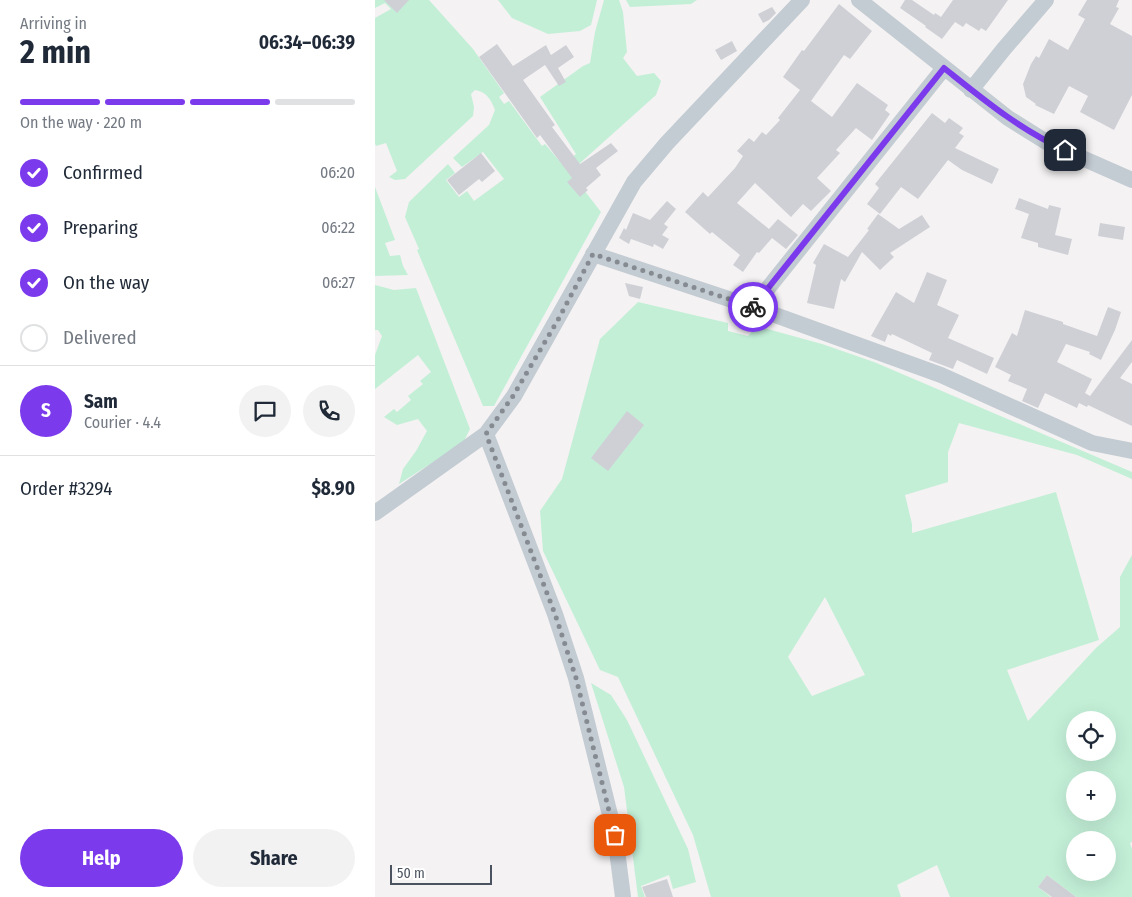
<!DOCTYPE html>
<meta charset="utf-8">
<style>
body{margin:0;font-family:"Fira Sans Condensed",sans-serif;background:#f2f2f3;color:#1f2937;height:100vh;display:flex;flex-direction:column;font-size:19px;white-space:nowrap}
*{box-sizing:border-box;margin:0}
p{font-size:16px;color:#747a83}
.icon{flex:none;width:28px;height:28px;fill:none;stroke:currentColor;stroke-width:2;stroke-linecap:round;stroke-linejoin:round}
.map{position:relative;flex:1;overflow:hidden}
.details{display:flex;flex-direction:column;background:#fff;width:375px}
.details>*{flex:none}
.controls{position:absolute;left:691px;top:711px;display:grid;gap:10px}
.controls a{display:grid;place-items:center;width:50px;height:50px;border-radius:50%;background:#fff;box-shadow:0 5px 20px #0002;font-size:25px}
.scale{position:absolute;left:15px;bottom:12px;width:102px;box-sizing:border-box;padding-left:5px;border:2px solid #4a535f;border-top:0;font-size:14px;line-height:18px;white-space:nowrap;color:#4a535f;-webkit-text-stroke:4px #fff;paint-order:stroke}
.pin{position:absolute;display:grid;place-items:center;width:42px;height:42px;color:#fff;margin:-21px;border-radius:10px;box-shadow:0 2px 8px #0006}
.courier{position:absolute;display:grid;place-items:center;width:50px;height:50px;margin:-25px;border:4px solid #7c3aed;border-radius:50%;background:#fff;color:#222;box-shadow:0 1px 6px #0007}
.summary em{font-style:normal;font-weight:700}
.summary div{display:flex;flex-direction:column-reverse}
.summary{display:flex;align-items:center;justify-content:space-between;height:85px;padding:0 20px}
h1{font-size:32px;font-weight:700;line-height:38px}
.bar{display:grid;grid-template-columns:repeat(4,1fr);gap:8px 5px;align-content:center;height:60px;padding:0 20px}
.bar i{height:6px;border-radius:4px;background:#e0e1e3}
.bar .active{background:#7c3aed}
.bar p{grid-column:span 4}
.line{display:flex;align-items:center;gap:12px;padding:0 20px;border-top:1px solid #e0e1e3}
.line div{flex:1}
.round{display:grid;place-items:center;flex:none;width:52px;height:52px;border-radius:26px;background:#f2f2f3}
ol{padding:0 20px;list-style:none}
li{display:flex;align-items:center;gap:15px;height:55px}
li p{margin-inline-start:auto}
li .icon{padding:5px;border-radius:50%;background:#7c3aed;color:#fff;stroke-width:4}
li:last-child{color:#747a83}
li i{width:28px;height:28px;border:2px solid #e0e1e3;border-radius:50%}
.action{display:flex;gap:10px;margin-top:auto;padding:10px 20px}
.action a{flex:1;height:58px;border-radius:30px;background:#7c3aed;color:#fff;font-size:20px;font-weight:700;line-height:58px;text-align:center}
.action a+a{background:#f2f2f3;color:#1f2937}
main{display:flex;flex:1;min-height:0}
.map>svg:first-child{display:block}
.green{fill:#c3efd7;fill-rule:evenodd}
.building{fill:#cfd0d6}
.lines{fill:none;stroke-linecap:round;stroke-linejoin:round}
.minor{stroke:#c3cbd3;stroke-width:16}
.done{stroke:#868b92;stroke-width:5;stroke-dasharray:0 9}
.route{stroke:#7c3aed;stroke-width:6}
</style>
<main>
<section class="details">
<div class="summary"><div><h1>2 min</h1><p>Arriving in</p></div><em>06:34–06:39</em></div>
<div class="bar"><i class="active"></i><i class="active"></i><i class="active"></i><i></i><p>On the way · 220 m</p></div>
<ol>
<li><svg class="icon" aria-label="check" viewBox="0 0 24 24"><path d="M5 12l5 5 9-10"/></svg>Confirmed<p>06:20</p></li>
<li><svg class="icon" aria-label="check" viewBox="0 0 24 24"><path d="M5 12l5 5 9-10"/></svg>Preparing<p>06:22</p></li>
<li><svg class="icon" aria-label="check" viewBox="0 0 24 24"><path d="M5 12l5 5 9-10"/></svg>On the way<p>06:27</p></li>
<li><i></i>Delivered</li>
</ol>
<div class="line" style="height:90px"><b class="round" style="background:#7c3aed;color:#fff">S</b><div><b>Sam</b><p>Courier · 4.4</p></div><a class="round"><svg class="icon" aria-label="chat" viewBox="0 0 24 24"><path d="M4 5h16v11H9l-5 4z"/></svg></a><a class="round"><svg class="icon" aria-label="phone" viewBox="0 0 24 24"><path d="M5 4h4l2 5-3 2q2 4 5 5l2-3 5 2v4C11 20 4 13 5 4z"/></svg></a></div>
<div class="line" style="height:65px"><div>Order #3294</div><b>$8.90</b></div>
<div class="action"><a>Help</a><a>Share</a></div>
</section>
<div class="map">
<svg width="757" height="897" viewBox="0 0 757 897">
<rect width="100%" height="100%" fill="#f4f2f2"/>
<!-- green -->
<path class="green" d="M0,0H54L98,49L129,93L124,97L129,104L134,101L167,146L170,144L188,165L201,154L165,97L208,66L215,63L220,32L229,0H244L248,12L252,52L248,58L262,76L279,73L286,81L281,95L195,172L226,212L119,406H108L42,250L44,249L30,217L34,202L73,164L80,173L71,180L84,197L92,191L99,201L129,179L108,152L87,167L78,158L114,125L120,110C116,100 112,92 100,90L96,94L99,107L98,116L30,179L20,180L14,177L22,171L11,143L1,146L0,144V18L16,9L10,3L0,8Z
M123,0H222L216,25L205,31L173,34L137,18Z
M251,0H322L316,4L255,7Z
M0,187L20,240L10,243L15,256L25,255L28,266L33,275L0,276Z
M0,285L19,290L41,288L95,429L88,443L24,484L28,469L41,451L52,431L43,419L22,425L9,417L19,409L22,412L36,400L33,396L48,384L45,381L56,372L43,355L0,389V355L7,336L3,330H0Z
M263,302L353,323V331L373,336L382,326L447,344L499,362L757,472V479L702,455L584,423L573,452V482L530,495L537,524V533L681,492L724,640L632,670L653,721L721,648L745,627V577L757,555V842L755,843L757,849V897H701L672,875L663,887L676,897H575L562,865L522,885L526,897H336L318,835L243,677L225,670L168,551L165,511L187,479L225,339ZM450,597L490,675L437,696L413,657ZM700,720H732V752H700ZM700,780H732V812H700ZM700,840H732V872H700Z
M216,683L236,695L252,720L313,849L321,882L298,889L294,875L266,886L270,897H263L249,787Z"/>
<!-- building -->
<path class="building" d="M9,0H34L22,13Z
M530,0H537L559,15L560,13L566,17L578,0H633L611,31L606,28L604,31L591,23L588,27L580,22L567,39L550,27L551,26L525,8Z
M712,0H744L741,7L744,8L735,24L757,36V95L739,130L705,112L713,96L694,86L679,114L660,105L661,104L651,97L648,84L656,64L661,56L664,58L674,39L693,50L710,19L703,15Z
M464,4L497,31L475,59L469,55L436,101L457,117L482,83L513,105L510,110L515,114L497,140L481,128L461,150L465,153L442,178L456,191L436,211L428,204L416,217L380,183L362,203L394,229L403,219L423,235L411,249L397,238L384,253L382,252L368,272L358,265L365,255L337,232L335,234L310,212L328,192L333,197L360,168L368,156L362,151L374,138L379,142L387,132L391,135L405,120L403,118L425,90L408,77L427,50L429,51Z
M397,7L401,13L394,20L388,23L383,14Z
M357,41L362,51L346,60L340,50Z
M122,44L138,66L171,45L176,55L191,45L199,57L183,68L191,82L184,86L170,65L148,80L180,125L177,127L205,164L236,143L243,151L221,168L226,175L211,188L213,190L205,197L192,182L197,178L165,135L162,138L104,57Z
M557,113L570,123L574,118L588,128L584,133L589,136L580,148L624,169L617,184L587,170L573,160L543,199L526,187L505,214L492,204L504,188L500,184Z
M106,153L120,171L107,182L104,179L84,195L72,180Z
M644,198L673,209L674,205L686,208L680,235L697,239L693,255L663,247V243L646,238L654,214L640,209Z
M292,201L301,209L289,224L293,227L287,235L294,239L288,249L279,244L278,247L256,239L254,244L244,238L249,228L251,230L258,213L275,220Z
M503,214L524,229L547,215L555,227L515,253L519,257L505,270L487,252L470,282L466,279L459,309L432,303L441,265L438,263L449,244L473,257L494,230L492,229Z
M725,223L750,227L748,240L723,236Z
M552,272L572,280L562,305L584,315L573,338L619,358L612,374L582,360L578,369L554,360L557,353L517,334L516,336L513,334L510,342L496,336L521,292L539,303Z
M250,283L268,287L265,299L254,296Z
M733,307L746,312L740,330L726,360L714,354L715,352L691,344L682,362L717,379L710,393L715,396L757,340V362L745,378L757,384V426L713,405L712,407L704,403L702,408L670,393L663,408L647,401L652,389L633,381L636,375L620,367L637,333L642,336L650,310L688,322V324L722,336Z
M252,411L269,425L233,471L216,458Z
M672,875L701,897H677L663,887Z
M292,879L298,897H271L267,887Z"/>
<g class="lines">
<!-- minor -->
<path class="minor" d="M484,0L633,118L673,143L757,180
M596,90L628,50L671,0
M218,254L378,307L566,375L717,443L757,451
M378,307L569,68
M111,434L180,614L201,678L240,835L248,897
M0,513L111,434L139,396L259,182L292,143L427,0"/>
</g>
<g class="lines">
<!-- done -->
<path class="done" d="M240,835L201,678L180,614L111,434L138,396L184,318L218,254L378,307"/>
<!-- route -->
<path class="route" d="M378,307L569,68C608,99 645,130 690,150"/>
</g>
</svg>
<div class="controls">
<a><svg class="icon" aria-label="locate" viewBox="0 0 24 24"><circle cx="12" cy="12" r="6"/><path d="M12 2v4M12 18v4M2 12h4M18 12h4"/></svg></a>
<a>+</a>
<a>−</a>
</div>
<div class="scale">50 m</div>
<div class="pin" style="left:240px;top:835px;background:#ea580c"><svg class="icon" aria-label="bag" viewBox="0 0 24 24"><path d="M5 8h14l-1 12H6zM9 8a3 3 0 0 1 6 0"/></svg></div>
<div class="pin" style="left:690px;top:150px;background:#1f2937"><svg class="icon" aria-label="home" viewBox="0 0 24 24"><path d="M3 11l9-7 9 7M6 9v11h12V9"/></svg></div>
<div class="courier" style="left:378px;top:307px"><svg class="icon" aria-label="bike" viewBox="0 0 24 24"><circle cx="6" cy="16" r="4"/><circle cx="18" cy="16" r="4"/><path d="M6 16l4-8h5l3 8M10 8l3 8H6M13 5h3"/></svg></div>
</div>
</main>
